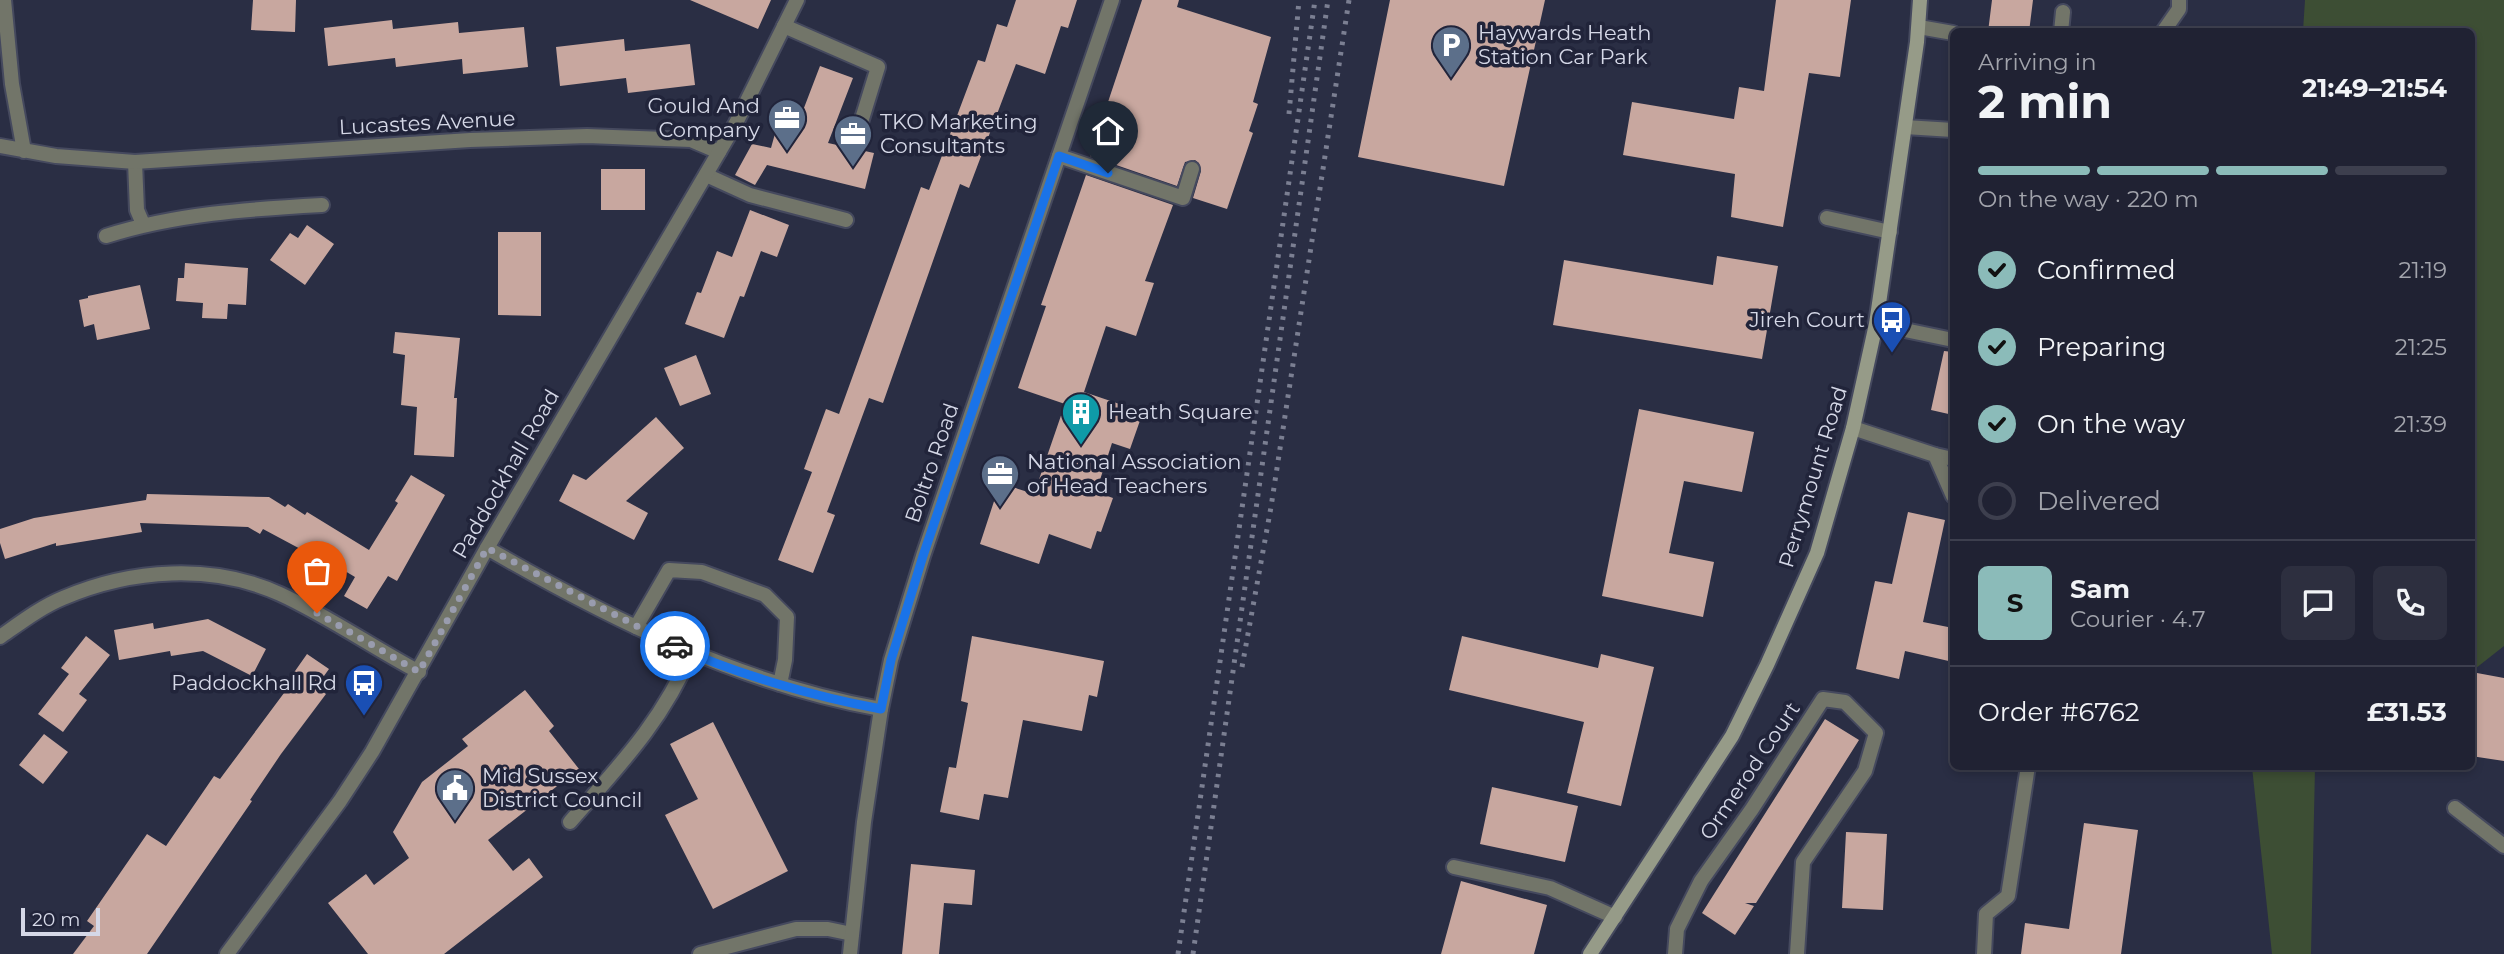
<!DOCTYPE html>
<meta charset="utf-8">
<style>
body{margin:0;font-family:Montserrat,sans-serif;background:#2d2f3f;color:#f1f3f6;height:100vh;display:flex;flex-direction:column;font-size:26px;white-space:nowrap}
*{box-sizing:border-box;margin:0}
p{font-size:23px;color:#a2a4ac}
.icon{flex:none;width:38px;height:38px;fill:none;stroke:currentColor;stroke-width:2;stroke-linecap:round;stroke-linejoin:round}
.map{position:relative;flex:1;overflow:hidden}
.side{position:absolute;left:1950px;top:28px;width:525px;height:742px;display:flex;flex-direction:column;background:#202233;border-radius:10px;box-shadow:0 4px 10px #0003,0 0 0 2px #3d3f4e}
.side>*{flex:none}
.scale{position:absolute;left:21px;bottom:18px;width:79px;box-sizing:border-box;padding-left:7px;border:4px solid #d5d8e7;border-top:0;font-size:19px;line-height:24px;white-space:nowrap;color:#d5d8e7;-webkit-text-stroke:5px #21243a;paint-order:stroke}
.pin{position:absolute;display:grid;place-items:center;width:60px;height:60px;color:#fff;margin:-72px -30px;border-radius:50% 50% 50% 0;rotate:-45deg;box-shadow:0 0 7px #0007}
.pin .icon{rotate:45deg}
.courier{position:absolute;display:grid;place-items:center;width:70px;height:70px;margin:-35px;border:5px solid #1a73e8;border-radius:50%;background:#fff;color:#222;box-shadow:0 2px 9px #0007}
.summary em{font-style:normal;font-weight:700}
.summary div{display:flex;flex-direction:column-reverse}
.summary{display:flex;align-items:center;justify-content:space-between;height:119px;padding:0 28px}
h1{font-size:46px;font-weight:700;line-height:52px}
.bar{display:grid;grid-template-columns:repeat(4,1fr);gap:10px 7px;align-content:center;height:84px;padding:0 28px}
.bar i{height:9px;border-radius:5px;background:#3d3f4e}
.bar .active{background:#8bbbb9}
.bar p{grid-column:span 4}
.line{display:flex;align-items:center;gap:18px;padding:0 28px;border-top:2px solid #3d3f4e}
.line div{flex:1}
.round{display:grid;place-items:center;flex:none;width:74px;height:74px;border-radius:10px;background:#2d2f3f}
ol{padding:0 28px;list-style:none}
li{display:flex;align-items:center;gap:21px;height:77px}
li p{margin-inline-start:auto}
li .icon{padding:7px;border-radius:50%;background:#8bbbb9;color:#111;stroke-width:4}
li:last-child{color:#a2a4ac}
li i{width:38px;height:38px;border:4px solid #3d3f4e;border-radius:50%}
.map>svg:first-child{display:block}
.green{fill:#3d4e34}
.building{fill:#c8a79f}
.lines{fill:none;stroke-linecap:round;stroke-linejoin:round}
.service-casing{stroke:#45495e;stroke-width:18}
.minor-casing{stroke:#45495e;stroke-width:18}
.tertiary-casing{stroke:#45495e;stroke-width:18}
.secondary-casing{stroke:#45495e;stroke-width:18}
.service{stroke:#727569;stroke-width:14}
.minor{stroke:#727569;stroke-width:14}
.tertiary{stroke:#727569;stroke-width:14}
.secondary{stroke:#969b88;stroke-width:14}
.rail{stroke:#7b7f92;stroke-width:5;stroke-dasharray:3.5 7;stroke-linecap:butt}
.done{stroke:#999cae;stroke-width:7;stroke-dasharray:0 12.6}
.route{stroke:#1a73e8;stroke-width:9}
.labels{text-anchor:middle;stroke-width:7;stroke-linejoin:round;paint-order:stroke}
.poi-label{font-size:21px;fill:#d5d8e7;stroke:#21243a;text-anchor:start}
.street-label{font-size:21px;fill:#d5d8e7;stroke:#21243a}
</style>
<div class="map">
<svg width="2504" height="954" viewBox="0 0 2504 954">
<rect width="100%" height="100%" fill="#2a2e44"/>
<!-- green -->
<path class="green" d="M2305,0H2504V646L2471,672V32L2303,31Z
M2252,767H2315L2311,954H2272Z"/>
<!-- building -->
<path class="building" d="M253,0H296L295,32L251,30Z
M690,0H771L758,29Z
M1016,0H1077L1068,28L1061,26L1045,74L1016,64L969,188L960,184L883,403L869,398L827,512L835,515L813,573L778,560L812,472L804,469L826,409L839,414L921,187L929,190L978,60L985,62L997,24L1007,27Z
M1142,0H1179L1177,7L1271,37L1253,102L1258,104L1249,131L1253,133L1227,209L1193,198L1201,171L1199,163L1195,160L1185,162L1177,186L1090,156Z
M1390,0H1545L1504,186L1358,157Z
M1776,0H1851L1840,77L1809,73L1783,227L1731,217L1735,174L1623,155L1632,102L1734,119L1739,87L1764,91Z
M1992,0H2033L2029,32H1988Z
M392,20L393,29L458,22L459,33L524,27L528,67L463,74L462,59L396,67L395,58L328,66L324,28Z
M624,39L625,51L690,44L695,85L628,93L626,78L560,86L556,47Z
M820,66L853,78L828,143L874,153L865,189L767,165L755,185L735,175L752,144L771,148L776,130L794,134Z
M601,169H645V210H601Z
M1086,175L1173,205L1145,281L1154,283L1136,336L1106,326L1084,392L1143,412L1130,449L1112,443L1096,492L1113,498L1101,532L1097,531L1091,549L1049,534L1039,564L980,544L1000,483L1034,494L1065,404L1018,388L1046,306L1041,305Z
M750,210L789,225L777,257L761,251L744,297L740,296L724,338L685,324L697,292L701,293L717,251L732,257Z
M307,225L334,244L305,285L270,260L290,233L298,238Z
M498,232H541V316L498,315Z
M1717,256L1778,266L1762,359L1553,325L1564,260L1713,285Z
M185,263L248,268L246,305L228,304L227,319L202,318L203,303L176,301L178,278H184Z
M140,285L150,329L97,340L94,324L84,327L79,300L88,298V296Z
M395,332L460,338L454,398H457L454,457L414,455L417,407L401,405L405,355L393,353Z
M1944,351L1953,352V415L1931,410Z
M696,355L711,394L680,406L664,368Z
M1639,409L1754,432L1742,492L1684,481L1669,553L1714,562L1703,617L1602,596Z
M656,417L684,448L626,501L648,513L634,540L559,501L573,474L586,480Z
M411,475L445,495L397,581L388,576L367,609L344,596L355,577L308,549L306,552L263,529L260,534L248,527L140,523L142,532L56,546V543L5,559L0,543V529L34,518L146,500L147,494L269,497L285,507L288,504L305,515L307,512L369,550L398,503L395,501Z
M1908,512L1945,520L1923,622L1953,628V662L1905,651L1899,679L1856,669L1875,581L1892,584Z
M208,619L266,649L252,676L203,651L171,656L170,651L119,660L114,630L153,623L154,629Z
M86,636L110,655L79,694L87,700L63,732L38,714L69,674L61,668Z
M972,636L1104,661L1097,697L1089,695L1082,731L1023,720L1008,798L984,794L979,820L940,812L949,767L956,768L968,703L961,701Z
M1462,636L1598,668L1601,654L1654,667L1621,806L1567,793L1584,722L1449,690Z
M307,654L329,669L316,687L326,694L281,754L250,800L252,801L147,954H73L94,926L87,921L147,834L166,846L214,776L220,779L284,693L281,691Z
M2477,673L2504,678V761L2471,756V704Z
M525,690L554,726L549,731L579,769L488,840L513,871L529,858L543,877L444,954H368L328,903L366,874L374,885L409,858L393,832L422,782L468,746L462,739Z
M1825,719L1859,740L1756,903H1745L1754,906L1735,935L1702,913Z
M713,722L788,871L713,909L665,815L698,799L670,744Z
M44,734L68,752L43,784L19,765Z
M1492,787L1578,806L1565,862L1480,844Z
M2084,823L2138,830L2121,954H2021L2025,923L2069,929Z
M1846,832L1887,834L1883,910L1842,908Z
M911,864L975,870L972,905L944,903L939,954H902Z
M1461,881L1547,905L1534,954H1441Z"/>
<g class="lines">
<!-- service casing -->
<g class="service-casing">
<path id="service" d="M784,26L878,67L858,132
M1919,27L1953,33
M2061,32L2063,12
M2163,32L2179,9V0
M1905,127L1953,130
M1059,156L1183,198L1192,169
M135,162L137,210L143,224
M706,175L750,195L846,220
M1827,218L1890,232
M106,236C175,214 249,209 322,205
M1935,455L1953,459
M636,627L669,570L702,572L765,595L787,617L785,660L780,684
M570,822C617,768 663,721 691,653
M1454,867L1550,888L1615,917
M700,954L796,929H828L852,934
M1984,954L1986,914L2008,896L2028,766"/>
</g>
<!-- minor casing -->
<g class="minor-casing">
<path id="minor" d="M4,0L12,84L24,151
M0,146L56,156L135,162L470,140L587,136L691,140L719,152
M1876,324L1953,340
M1853,428L1935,455L1953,496
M487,548C610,619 740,684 881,709
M0,637C20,623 41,607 63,598C131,569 212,563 280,594C328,616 372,647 419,672
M2455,808L2504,846
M1675,954L1677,929L1701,881L1752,809L1823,699L1845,702L1876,733L1865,771L1803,862L1797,954"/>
</g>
<!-- tertiary casing -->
<g class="tertiary-casing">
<path id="tertiary" d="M227,954L340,801L372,752L487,548L736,123L797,0
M850,954L864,822L881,709L891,660L923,556L1112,0"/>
</g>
<!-- secondary casing -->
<g class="secondary-casing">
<path id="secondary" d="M1590,954L1732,736L1767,665L1817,553L1853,428L1876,324L1917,42L1920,0"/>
</g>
<!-- service -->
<use href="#service" class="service"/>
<!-- minor -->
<use href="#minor" class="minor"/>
<!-- tertiary -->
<use href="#tertiary" class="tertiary"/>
<!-- secondary -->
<use href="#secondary" class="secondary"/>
<!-- rail -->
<path class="rail" d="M1289,114L1299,0
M1242,667L1271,507L1349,0
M1178,954L1315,0
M1193,954L1328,0"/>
</g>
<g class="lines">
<!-- done -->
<path class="done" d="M317,613L419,672L487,548L675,646"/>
<!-- route -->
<path class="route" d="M675,646C735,674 816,697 881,709L891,660L923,556L1059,156L1108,173"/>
</g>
<!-- icons -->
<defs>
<g id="parking-pin" transform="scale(2.0125)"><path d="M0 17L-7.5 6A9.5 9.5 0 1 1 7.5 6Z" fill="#5c6f8a" stroke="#21243a"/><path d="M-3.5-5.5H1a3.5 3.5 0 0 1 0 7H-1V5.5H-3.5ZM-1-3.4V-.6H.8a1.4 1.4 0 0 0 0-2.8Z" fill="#fff"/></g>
<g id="office-pin" transform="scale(2.0125)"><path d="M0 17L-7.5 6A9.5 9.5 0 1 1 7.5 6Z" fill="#5c6f8a" stroke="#21243a"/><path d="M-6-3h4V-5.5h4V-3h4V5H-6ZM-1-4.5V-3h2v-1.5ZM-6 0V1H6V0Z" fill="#fff"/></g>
<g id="bus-pin" transform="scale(2.0125)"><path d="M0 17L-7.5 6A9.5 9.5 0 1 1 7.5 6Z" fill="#1a4fb4" stroke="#21243a"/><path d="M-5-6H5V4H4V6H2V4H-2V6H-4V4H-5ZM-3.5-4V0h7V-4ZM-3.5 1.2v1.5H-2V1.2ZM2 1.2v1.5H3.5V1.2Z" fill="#fff"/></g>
<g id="building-pin" transform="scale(2.0125)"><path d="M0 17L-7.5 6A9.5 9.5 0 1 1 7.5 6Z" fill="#0f9aa8" stroke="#21243a"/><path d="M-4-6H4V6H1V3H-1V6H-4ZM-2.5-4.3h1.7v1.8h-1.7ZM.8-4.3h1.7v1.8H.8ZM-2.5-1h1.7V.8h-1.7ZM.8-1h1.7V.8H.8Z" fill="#fff"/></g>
<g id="civic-pin" transform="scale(2.0125)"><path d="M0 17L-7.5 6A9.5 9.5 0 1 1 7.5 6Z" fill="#5c6f8a" stroke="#21243a"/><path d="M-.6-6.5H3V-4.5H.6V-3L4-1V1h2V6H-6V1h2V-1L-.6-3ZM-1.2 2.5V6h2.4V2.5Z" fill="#fff"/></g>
</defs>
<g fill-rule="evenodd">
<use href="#parking-pin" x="1451" y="45"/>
<use href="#office-pin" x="787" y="118"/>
<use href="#office-pin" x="853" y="134"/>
<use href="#bus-pin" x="1892" y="320"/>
<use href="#building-pin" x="1081" y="412"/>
<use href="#office-pin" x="1000" y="474"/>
<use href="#bus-pin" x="364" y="683"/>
<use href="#civic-pin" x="455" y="788"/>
</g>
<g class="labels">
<!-- poi labels -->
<g class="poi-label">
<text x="1478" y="40">Haywards Heath<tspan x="1478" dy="24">Station Car Park</tspan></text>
<text x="760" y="113" text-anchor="end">Gould And<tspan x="760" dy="24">Company</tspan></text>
<text x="880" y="129">TKO Marketing<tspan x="880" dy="24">Consultants</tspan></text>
<text x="1865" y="327" text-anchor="end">Jireh Court</text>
<text x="1108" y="419">Heath Square</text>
<text x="1027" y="469">National Association<tspan x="1027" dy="24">of Head Teachers</tspan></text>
<text x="337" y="690" text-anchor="end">Paddockhall Rd</text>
<text x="482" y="783">Mid Sussex<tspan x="482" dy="24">District Council</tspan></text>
</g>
<!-- street labels -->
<g class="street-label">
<text transform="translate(427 123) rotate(-3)" y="7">Lucastes Avenue</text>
<text transform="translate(932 463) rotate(-71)" y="7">Boltro Road</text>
<text transform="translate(506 474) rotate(-60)" y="7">Paddockhall Road</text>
<text transform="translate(1813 477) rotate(-73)" y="7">Perrymount Road</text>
<text transform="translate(1750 771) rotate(-56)" y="7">Ormerod Court</text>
</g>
</g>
</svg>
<div class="scale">20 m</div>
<div class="pin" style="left:317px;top:613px;background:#ea580c"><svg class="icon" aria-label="bag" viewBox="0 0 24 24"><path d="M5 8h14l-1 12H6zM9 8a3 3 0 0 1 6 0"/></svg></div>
<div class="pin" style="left:1108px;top:173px;background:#1f2937"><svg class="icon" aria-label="home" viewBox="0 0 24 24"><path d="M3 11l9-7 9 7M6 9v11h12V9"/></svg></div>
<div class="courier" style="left:675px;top:646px"><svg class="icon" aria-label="car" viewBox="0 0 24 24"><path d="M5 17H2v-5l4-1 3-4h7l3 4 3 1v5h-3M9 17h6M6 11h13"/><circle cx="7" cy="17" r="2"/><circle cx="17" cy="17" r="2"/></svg></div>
<section class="side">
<div class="summary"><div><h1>2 min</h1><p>Arriving in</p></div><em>21:49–21:54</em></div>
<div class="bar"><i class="active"></i><i class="active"></i><i class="active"></i><i></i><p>On the way · 220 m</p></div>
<ol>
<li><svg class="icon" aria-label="check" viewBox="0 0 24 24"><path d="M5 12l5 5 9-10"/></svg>Confirmed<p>21:19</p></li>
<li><svg class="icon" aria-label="check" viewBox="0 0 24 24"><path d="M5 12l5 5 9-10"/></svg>Preparing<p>21:25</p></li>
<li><svg class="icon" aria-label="check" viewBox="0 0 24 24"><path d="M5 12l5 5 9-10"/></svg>On the way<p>21:39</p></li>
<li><i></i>Delivered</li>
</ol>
<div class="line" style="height:126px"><b class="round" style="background:#8bbbb9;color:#111">S</b><div><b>Sam</b><p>Courier · 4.7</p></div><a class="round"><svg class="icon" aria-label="chat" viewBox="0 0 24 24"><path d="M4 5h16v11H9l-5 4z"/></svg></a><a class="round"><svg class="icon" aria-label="phone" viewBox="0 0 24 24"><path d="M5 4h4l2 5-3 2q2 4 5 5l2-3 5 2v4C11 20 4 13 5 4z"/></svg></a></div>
<div class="line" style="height:91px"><div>Order #6762</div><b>£31.53</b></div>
</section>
</div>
